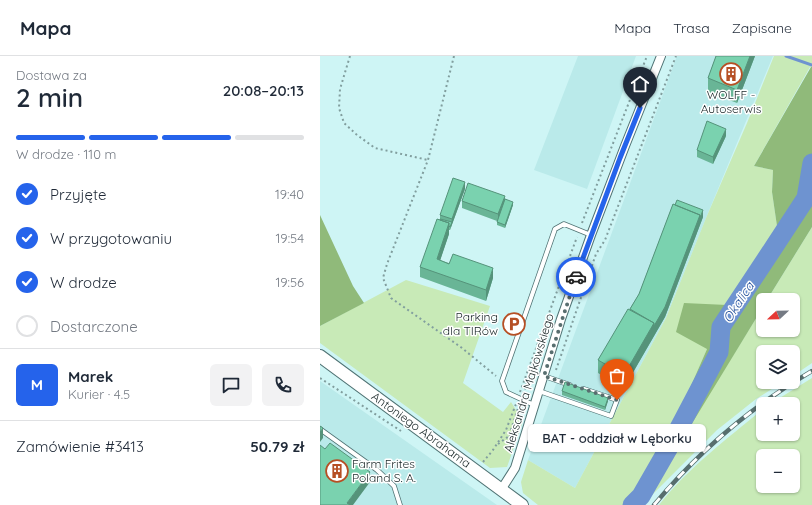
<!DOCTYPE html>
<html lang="pl">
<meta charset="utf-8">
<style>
body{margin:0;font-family:Quicksand,sans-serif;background:#f2f2f3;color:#1f2937;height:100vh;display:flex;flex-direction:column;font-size:15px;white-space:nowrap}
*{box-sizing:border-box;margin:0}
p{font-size:13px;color:#747a83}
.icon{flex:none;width:22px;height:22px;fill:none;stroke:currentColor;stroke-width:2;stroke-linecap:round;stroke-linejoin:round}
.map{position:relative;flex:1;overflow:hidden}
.drawer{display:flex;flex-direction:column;background:#fff;width:320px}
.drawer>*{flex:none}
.needle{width:26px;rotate:248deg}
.fabs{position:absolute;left:436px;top:237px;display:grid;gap:8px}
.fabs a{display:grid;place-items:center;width:44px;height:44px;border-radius:6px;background:#fff;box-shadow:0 1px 3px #0004;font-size:20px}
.pin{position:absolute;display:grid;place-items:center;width:34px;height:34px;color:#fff;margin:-41px -17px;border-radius:50% 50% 50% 0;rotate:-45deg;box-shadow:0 0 4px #0007}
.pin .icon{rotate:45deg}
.courier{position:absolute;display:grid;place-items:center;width:40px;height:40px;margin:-20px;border:3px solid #2563eb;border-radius:50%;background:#fff;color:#222;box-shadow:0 1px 5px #0007}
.bubble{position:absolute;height:28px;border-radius:6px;background:#fff;box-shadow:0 1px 3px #0004;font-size:13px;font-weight:600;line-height:28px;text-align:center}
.overview em{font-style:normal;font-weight:600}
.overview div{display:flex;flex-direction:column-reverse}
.overview{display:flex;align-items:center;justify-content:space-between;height:68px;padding:0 16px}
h1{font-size:26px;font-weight:600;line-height:30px}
.bar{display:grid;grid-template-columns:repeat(4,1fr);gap:6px 4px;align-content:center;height:48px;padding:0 16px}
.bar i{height:5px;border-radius:3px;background:#e0e1e3}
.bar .active{background:#2563eb}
.bar p{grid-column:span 4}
.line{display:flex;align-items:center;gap:10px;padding:0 16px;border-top:1px solid #e0e1e3}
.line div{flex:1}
.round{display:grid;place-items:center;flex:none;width:42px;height:42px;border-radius:6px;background:#f2f2f3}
ol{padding:0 16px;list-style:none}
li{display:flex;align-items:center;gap:12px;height:44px}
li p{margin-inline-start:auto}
li .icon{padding:4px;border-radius:50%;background:#2563eb;color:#fff;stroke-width:4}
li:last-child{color:#747a83}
li i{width:22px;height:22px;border:2px solid #e0e1e3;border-radius:50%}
header{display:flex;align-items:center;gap:24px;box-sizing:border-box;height:56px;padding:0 20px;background:#fff;border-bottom:1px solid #e0e1e3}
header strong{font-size:19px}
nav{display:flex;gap:22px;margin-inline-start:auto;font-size:14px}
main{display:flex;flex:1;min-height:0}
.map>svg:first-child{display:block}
.built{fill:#baeaea}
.green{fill:#c8eab7;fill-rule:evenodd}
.forest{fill:#90ba7a}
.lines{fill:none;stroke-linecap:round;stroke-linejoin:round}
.stream{stroke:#6e93d0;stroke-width:3}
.river{stroke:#6e93d0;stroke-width:19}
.service-casing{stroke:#507374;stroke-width:5.5}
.minor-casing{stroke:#507374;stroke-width:10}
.secondary-casing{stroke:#507374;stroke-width:14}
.path{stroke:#819e9e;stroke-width:2;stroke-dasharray:2 3;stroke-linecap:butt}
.service{stroke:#fff;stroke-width:4}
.minor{stroke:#fff;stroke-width:8}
.secondary{stroke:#fff;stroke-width:12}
.rail-casing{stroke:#576e6e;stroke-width:4.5}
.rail{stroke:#fff;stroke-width:3;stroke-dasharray:9;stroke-linecap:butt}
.wall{fill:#69b596}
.shaded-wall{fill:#55937a}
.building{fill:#7ad2af;stroke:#55937a}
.done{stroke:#586e6f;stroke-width:4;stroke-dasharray:0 7.2}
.route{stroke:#2563eb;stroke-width:5}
.labels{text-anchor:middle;stroke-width:3;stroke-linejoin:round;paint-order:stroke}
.poi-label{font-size:12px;fill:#182627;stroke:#fff}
.street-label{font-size:12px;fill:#182627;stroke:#fff}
.water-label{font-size:13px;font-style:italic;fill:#26529c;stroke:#fff}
</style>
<header>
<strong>Mapa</strong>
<nav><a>Mapa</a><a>Trasa</a><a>Zapisane</a></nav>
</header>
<main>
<section class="drawer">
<div class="overview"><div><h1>2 min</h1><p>Dostawa za</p></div><em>20:08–20:13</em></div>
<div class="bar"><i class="active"></i><i class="active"></i><i class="active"></i><i></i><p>W drodze · 110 m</p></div>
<ol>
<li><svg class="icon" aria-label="check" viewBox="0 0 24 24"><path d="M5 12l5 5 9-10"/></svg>Przyjęte<p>19:40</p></li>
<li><svg class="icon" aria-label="check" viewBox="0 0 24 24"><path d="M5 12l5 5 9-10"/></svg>W przygotowaniu<p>19:54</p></li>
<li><svg class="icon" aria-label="check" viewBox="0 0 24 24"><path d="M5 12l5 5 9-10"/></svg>W drodze<p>19:56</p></li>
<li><i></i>Dostarczone</li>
</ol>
<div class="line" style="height:72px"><b class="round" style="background:#2563eb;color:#fff">M</b><div><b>Marek</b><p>Kurier · 4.5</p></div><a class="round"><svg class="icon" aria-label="chat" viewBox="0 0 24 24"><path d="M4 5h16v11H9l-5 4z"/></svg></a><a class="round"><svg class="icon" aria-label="phone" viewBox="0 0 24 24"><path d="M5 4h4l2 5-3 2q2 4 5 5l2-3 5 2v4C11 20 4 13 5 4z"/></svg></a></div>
<div class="line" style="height:52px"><div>Zamówienie #3413</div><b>50.79 zł</b></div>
</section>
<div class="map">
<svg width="492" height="449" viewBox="0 0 492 449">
<rect width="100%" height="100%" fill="#cef5f5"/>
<!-- built -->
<path class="built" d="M258,0H316L267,133L214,114Z
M357,0H453L386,162L346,262L255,432L208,404Z
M0,325L177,449H0Z"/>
<!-- green -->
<path class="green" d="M454,0H492V11H490L434,110L453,114L452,136L458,177L407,249L387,293L349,380L353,396L443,251V274H473V244H447L492,171V307L473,320V296H443V326H463L436,343L397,374L330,441L324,449H218L203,437L201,426L208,404L255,432L346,262L386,162L427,67Z
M86,224L170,250L143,327L183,356L191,346L203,365L187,411L170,412L0,287V270Z
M492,322V449H339C368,412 407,383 443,353V378H473V348H450ZM443,400H473V430H443Z"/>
<!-- forest -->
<path class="forest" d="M491,11H492V171L447,244H443V251L354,397L349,380L387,293L356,276L364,247L407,249L458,177L452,136L453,114L434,110Z
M0,159L33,230L44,247L0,270Z"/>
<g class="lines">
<!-- stream -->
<path class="stream" d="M466,0L492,9"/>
<!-- river -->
<path class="river" d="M312,449L321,440L348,393L399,296L401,271L452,194L486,142L492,107"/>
<!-- service casing -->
<g class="service-casing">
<path id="service" d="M224,320L250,329
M219,335L291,360L297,344L264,333
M214,349L186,336L182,325L235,173L244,168L271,179
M0,373L57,414L74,430L80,449"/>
</g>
<!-- minor casing -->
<g class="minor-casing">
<path id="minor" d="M181,434L195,412L241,263L271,179L305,90L341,0"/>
</g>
<!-- secondary casing -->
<g class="secondary-casing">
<path id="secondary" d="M0,300L202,449"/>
</g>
<!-- path -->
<path class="path" d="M30,0L20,33L19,52L24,67L37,79L55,92L108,104
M134,0L108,104L67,208L63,222L71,242L142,292L176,320
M262,167L327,0
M236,314L276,198L285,184L356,0
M0,322L81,375
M200,336L257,181
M203,338L227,272
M189,380L195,383
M178,388L189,380L199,349
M163,406L173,394L186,374L196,348"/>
<!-- service -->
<use href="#service" class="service"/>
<!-- minor -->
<use href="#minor" class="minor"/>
<!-- secondary -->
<use href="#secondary" class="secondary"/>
<!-- rail casing -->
<g class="rail-casing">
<path id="rail" d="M334,449C378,396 432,350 492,315"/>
</g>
<!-- rail -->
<use href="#rail" class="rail"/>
</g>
<!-- wall -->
<path class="wall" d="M396,0H435L417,47L388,36V22Z
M406,80L393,108L377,101V94Z
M145,133L130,174H129V178L120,204L173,222L166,245L100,221V211L120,164V159Z
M185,143L193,149L185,172L177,169V165L142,152V145Z
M353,148L383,161L345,261L304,332L278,317V304L319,238Z
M242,335L288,345L285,354L242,339Z"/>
<!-- shaded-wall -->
<path class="shaded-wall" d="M430,0H435L417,47V34Z
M406,73V80L393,108V101Z
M145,126V133L130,174L132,163Z
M185,140V147L178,165V158Z
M193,146V149L185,172V169Z
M383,154V161L380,169V162Z
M380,159V169L345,261L304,332V319L334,267Z
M129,167V178L117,214V203Z
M173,212V222L166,245V234Z
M288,342V345L285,354V351Z
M3,372V382L0,386V376Z
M50,416V426L33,449H27V447Z"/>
<!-- building -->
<path class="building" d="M396,0H430L417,34L388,22Z
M387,65L406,73L393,101L377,94Z
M133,122L145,126L132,163L120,159Z
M148,127L185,140L178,158L142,145Z
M185,143L193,146L185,169L177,166Z
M357,144L383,154L380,162V159L355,149Z
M353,148L380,159L345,251L334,270V267L310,253L319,238Z
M117,163L129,167L117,203L129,208L133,198L173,212L166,234L100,211Z
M120,163L132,166L130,171L129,170V167L120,164Z
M308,253L334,267L304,319L278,304Z
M245,326L288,342L285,351L242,335Z
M0,370L3,372L0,376Z
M10,387L50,416L27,447L30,449H0V389L5,393Z"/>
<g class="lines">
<!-- done -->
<path class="done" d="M256,221L242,264L224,320L297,344"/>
<!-- route -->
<path class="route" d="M256,221L300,102L320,52"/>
</g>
<!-- icons -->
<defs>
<g id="building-ring" transform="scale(1.15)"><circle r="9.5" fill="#fff" stroke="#b64f24" stroke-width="1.5"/><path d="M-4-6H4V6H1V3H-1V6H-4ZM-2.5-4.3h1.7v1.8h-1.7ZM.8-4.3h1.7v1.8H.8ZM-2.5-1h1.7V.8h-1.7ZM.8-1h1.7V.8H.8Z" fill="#b64f24"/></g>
<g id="parking-ring" transform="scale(1.15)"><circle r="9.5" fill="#fff" stroke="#b64f24" stroke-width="1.5"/><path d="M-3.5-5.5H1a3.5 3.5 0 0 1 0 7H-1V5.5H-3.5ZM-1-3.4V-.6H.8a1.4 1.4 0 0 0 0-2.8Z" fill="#b64f24"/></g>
</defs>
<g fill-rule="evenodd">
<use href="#building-ring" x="411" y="18"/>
<use href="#parking-ring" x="194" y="268"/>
<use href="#building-ring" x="17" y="415"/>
</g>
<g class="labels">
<!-- poi labels -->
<g class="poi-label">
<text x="411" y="43">WOLFF -<tspan x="411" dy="14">Autoserwis</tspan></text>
<text x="178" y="265" text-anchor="end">Parking<tspan x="178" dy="14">dla TIRów</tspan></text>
<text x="32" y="412" text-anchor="start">Farm Frites<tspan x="32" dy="14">Poland S. A.</tspan></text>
</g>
<!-- street labels -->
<g class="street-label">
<text transform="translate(209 327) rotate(-73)" y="4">Aleksandra Majkowskiego</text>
<text transform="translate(101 374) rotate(36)" y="4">Antoniego Abrahama</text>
</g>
<!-- water labels -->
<g class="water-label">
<text transform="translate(418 246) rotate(-57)" y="5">Okalica</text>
</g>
</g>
</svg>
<div class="fabs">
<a><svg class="needle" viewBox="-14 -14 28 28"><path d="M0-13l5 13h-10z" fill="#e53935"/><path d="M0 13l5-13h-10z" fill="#747a83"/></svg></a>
<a><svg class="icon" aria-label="layers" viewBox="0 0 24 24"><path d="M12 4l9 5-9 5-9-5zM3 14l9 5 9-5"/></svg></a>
<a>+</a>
<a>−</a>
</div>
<div class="pin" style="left:297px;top:344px;background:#ea580c"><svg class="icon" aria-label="bag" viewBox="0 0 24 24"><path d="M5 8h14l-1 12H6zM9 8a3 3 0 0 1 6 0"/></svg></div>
<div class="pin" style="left:320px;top:52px;background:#1f2937"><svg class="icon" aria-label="home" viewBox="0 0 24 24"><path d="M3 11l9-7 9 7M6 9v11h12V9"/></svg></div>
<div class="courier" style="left:256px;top:221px"><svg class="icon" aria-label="car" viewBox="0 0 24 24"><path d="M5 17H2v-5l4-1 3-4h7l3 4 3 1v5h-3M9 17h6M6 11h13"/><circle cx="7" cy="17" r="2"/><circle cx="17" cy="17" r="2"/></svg></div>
<div class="bubble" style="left:208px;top:368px;width:178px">BAT - oddział w Lęborku</div>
</div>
</main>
